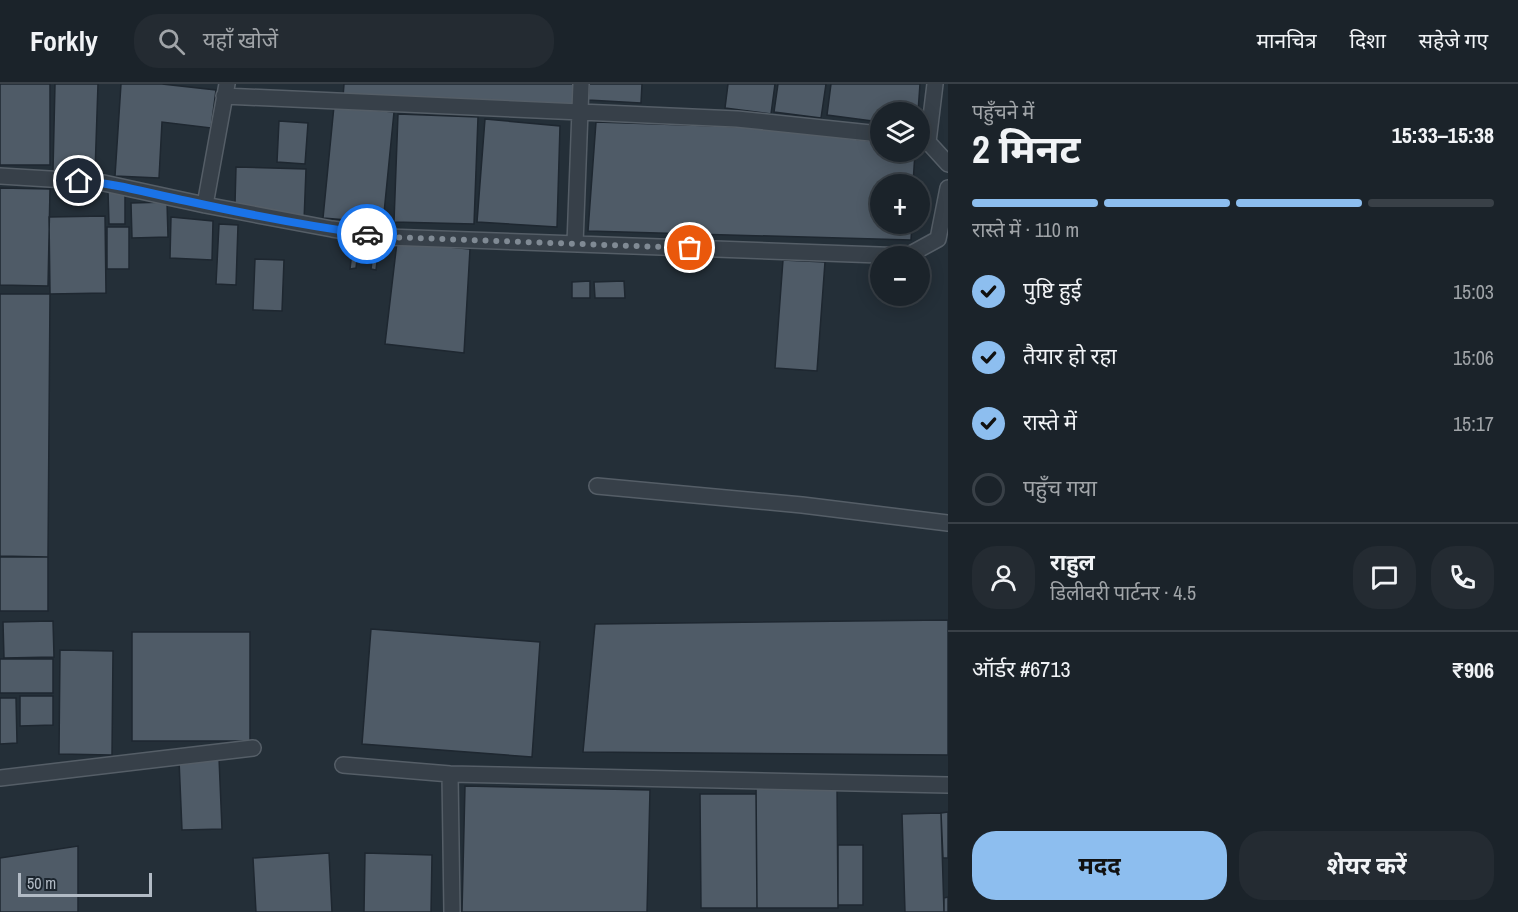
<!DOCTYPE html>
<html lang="hi">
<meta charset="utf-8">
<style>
body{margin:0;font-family:"Archivo Narrow","Noto Sans Devanagari",sans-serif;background:#242b32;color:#f1f3f6;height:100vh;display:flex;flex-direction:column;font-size:22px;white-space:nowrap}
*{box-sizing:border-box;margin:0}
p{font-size:20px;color:#a0a4a8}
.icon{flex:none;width:33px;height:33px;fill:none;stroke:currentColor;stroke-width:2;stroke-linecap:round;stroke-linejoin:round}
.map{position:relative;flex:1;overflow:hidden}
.details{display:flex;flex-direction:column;background:#1b232a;width:570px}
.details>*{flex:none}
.fabs{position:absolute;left:870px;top:18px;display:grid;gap:12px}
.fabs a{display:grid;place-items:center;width:60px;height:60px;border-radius:50%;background:#1b232a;box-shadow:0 3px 15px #0003,0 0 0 2px #394047;font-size:30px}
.scale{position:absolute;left:18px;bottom:15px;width:134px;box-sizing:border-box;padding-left:6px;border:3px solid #b2bbc5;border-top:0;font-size:16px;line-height:21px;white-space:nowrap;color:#b2bbc5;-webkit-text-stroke:4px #1c252e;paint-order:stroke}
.pin{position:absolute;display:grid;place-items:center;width:51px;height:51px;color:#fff;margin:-26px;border:3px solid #fff;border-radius:50%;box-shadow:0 2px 6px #0007}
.courier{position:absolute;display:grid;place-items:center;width:60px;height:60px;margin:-30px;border:4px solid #1a73e8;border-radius:50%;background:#fff;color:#222;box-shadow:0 2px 8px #0007}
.head em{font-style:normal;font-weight:700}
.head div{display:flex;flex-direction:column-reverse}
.head{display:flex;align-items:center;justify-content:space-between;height:102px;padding:0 24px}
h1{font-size:39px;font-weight:700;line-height:45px}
.bar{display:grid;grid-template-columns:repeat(4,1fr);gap:9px 6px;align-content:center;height:72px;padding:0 24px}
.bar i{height:8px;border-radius:4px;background:#394047}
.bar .on{background:#8dbeef}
.bar p{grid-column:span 4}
.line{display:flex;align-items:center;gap:15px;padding:0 24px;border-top:2px solid #394047}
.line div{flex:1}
.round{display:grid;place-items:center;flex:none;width:63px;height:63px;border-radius:24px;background:#242b32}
ol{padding:0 24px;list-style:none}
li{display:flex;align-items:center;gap:18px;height:66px}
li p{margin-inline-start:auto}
li .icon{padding:6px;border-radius:50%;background:#8dbeef;color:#111;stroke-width:4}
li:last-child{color:#a0a4a8}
li i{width:33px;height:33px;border:3px solid #394047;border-radius:50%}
.button{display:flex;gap:12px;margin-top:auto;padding:12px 24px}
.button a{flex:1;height:69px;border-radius:24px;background:#8dbeef;color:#111;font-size:24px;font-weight:700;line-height:69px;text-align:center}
.button a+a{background:#242b32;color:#f1f3f6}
header{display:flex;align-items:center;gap:36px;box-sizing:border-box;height:84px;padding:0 30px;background:#1b232a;border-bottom:2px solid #394047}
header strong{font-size:28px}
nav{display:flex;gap:33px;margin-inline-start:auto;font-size:21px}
.search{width:420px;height:54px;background:#242b32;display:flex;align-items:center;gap:15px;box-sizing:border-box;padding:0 21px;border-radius:24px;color:#a0a4a8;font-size:22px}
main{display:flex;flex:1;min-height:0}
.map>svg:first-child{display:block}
.building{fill:#4f5b67;stroke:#1e2730;stroke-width:1.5}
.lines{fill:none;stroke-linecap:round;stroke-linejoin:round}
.minor-casing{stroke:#555e67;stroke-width:18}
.minor{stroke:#374049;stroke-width:15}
.done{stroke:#808a94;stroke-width:6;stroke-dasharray:0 10.8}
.route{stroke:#1a73e8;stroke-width:8}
</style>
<header>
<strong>Forkly</strong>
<div class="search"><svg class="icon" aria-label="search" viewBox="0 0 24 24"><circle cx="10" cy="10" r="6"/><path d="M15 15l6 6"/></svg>यहाँ खोजें</div>
<nav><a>मानचित्र</a><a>दिशा</a><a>सहेजे गए</a></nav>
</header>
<main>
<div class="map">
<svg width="948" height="828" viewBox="0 0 948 828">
<rect width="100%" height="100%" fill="#242f38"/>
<!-- building -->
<path class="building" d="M0,0H50V81H0Z
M55,0H98L95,89L53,87Z
M121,0H162L216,6L211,44L162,38L159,94L115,92Z
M344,0H577L576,24L343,13Z
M589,0H642L641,19L588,16Z
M728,0H775L771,30L725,24Z
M778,0H826L821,34L774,28Z
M831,0H920L918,28H880V38L827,31Z
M334,22L394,28L383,139L323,134Z
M398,30L478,33L474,140L394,138Z
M485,35L560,42L557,143L477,138Z
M279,37L308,39L305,80L277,78Z
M596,38L748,43L880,58V68H915L913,100H880V140H912L911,156L588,147Z
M236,83L306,85L304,137L235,120Z
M0,104L50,105L48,202L0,201Z
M108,107H125V140H109Z
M167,118L168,153L132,154L131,119Z
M105,132L106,209L50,210L49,133Z
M171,133L213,137L212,176L170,174Z
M219,140L238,141L236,201L216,200Z
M107,143H129V185H107Z
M397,158L470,165L464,269L385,260Z
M353,159H359L356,184L350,185Z
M373,169L378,170L376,186L371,185Z
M255,175L284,176L282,227L253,226Z
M783,176L825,178L817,287L775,284Z
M590,197V214H572V198Z
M624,197L625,214H595L594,198Z
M0,210H50L48,473L0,472Z
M0,473H48V527H0Z
M948,536V671L583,668L595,540Z
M53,537L54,573L4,574L3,538Z
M371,545L540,558L532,673L362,660Z
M132,548H250V657H132Z
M60,566L113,567L112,671L59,670Z
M0,575H53V609H0Z
M20,612H53V641L20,642Z
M0,614H16L17,659L0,660Z
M219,674L222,745L182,746L179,676Z
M756,700H837L838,824H757Z
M465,702L650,706L647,828H462Z
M700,710H756L757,824H701Z
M948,728V774H943L941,729Z
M941,729L944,828H905L902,730Z
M838,761H863V821H838Z
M78,762V828H0V774Z
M329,769L332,828H256L253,774Z
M365,769L432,771L431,828H364Z
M948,813V828H944V814Z"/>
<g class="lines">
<!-- minor casing -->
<g class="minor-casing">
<path id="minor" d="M224,12L737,35L880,50
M920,55L928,58L948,80
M928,58L935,0
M0,92L99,98L205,121L332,145L387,153L907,172L938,155L948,104
M205,121L227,0
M575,160L581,0
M597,402L802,421L948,439
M343,681L450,690L948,701
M450,690L452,828
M0,694L253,664"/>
</g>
<!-- minor -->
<use href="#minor" class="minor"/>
</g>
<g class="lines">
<!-- done -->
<path class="done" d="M367,150L387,153L690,164"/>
<!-- route -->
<path class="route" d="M79,97C116,99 151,110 187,117C246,130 307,142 367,150"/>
</g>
</svg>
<div class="fabs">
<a><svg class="icon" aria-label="layers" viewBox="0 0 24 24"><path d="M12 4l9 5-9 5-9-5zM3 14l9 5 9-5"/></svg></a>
<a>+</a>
<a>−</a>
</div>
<div class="scale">50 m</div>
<div class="pin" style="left:690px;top:164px;background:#ea580c"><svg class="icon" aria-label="bag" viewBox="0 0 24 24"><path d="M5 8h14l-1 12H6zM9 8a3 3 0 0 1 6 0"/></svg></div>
<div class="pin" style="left:79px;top:97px;background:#1f2937"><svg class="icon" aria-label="home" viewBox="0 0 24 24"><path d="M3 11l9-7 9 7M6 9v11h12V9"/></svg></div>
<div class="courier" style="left:367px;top:150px"><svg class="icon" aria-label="car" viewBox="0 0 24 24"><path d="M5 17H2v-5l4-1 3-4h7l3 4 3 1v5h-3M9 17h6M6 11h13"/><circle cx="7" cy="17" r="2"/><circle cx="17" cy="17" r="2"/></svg></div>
</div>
<section class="details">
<div class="head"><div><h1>2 मिनट</h1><p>पहुँचने में</p></div><em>15:33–15:38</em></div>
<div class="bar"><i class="on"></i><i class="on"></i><i class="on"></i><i></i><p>रास्ते में · 110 m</p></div>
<ol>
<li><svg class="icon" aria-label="check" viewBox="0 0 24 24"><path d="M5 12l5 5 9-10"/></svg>पुष्टि हुई<p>15:03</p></li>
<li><svg class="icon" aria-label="check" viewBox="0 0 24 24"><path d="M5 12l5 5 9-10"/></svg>तैयार हो रहा<p>15:06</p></li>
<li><svg class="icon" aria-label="check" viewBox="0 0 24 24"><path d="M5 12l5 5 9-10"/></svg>रास्ते में<p>15:17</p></li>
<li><i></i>पहुँच गया</li>
</ol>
<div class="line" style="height:108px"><a class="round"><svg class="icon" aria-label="person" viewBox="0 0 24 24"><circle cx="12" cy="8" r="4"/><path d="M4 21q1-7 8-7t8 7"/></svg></a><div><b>राहुल</b><p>डिलीवरी पार्टनर · 4.5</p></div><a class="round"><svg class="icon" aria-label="chat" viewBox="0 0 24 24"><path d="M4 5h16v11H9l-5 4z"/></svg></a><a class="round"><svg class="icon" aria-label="phone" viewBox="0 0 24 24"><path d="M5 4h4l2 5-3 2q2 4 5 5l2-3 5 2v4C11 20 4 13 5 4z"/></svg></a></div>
<div class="line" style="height:78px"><div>ऑर्डर #6713</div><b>₹906</b></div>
<div class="button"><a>मदद</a><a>शेयर करें</a></div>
</section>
</main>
